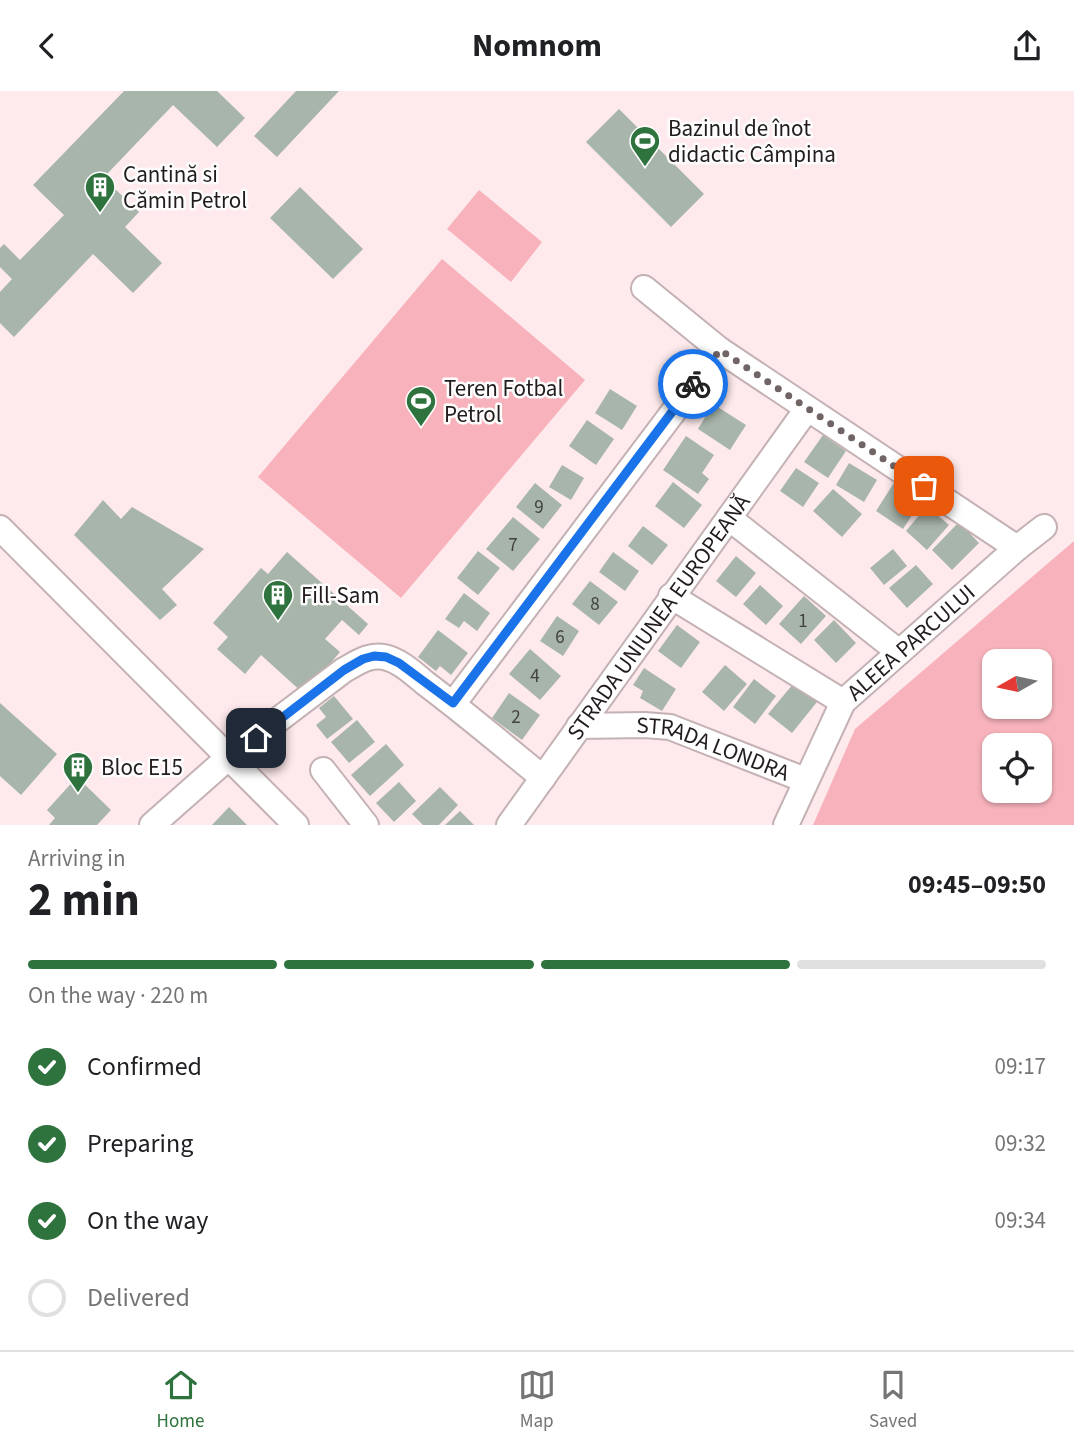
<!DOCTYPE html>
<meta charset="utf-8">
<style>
body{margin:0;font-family:"Source Sans 3",sans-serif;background:#f6f6f6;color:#202124;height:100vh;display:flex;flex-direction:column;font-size:26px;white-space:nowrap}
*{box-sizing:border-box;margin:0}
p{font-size:23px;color:#757577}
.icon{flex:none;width:38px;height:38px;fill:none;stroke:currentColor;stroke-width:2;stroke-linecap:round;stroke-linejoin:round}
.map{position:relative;height:734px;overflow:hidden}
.sheet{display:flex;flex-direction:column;background:#fff;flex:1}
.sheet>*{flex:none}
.needle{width:46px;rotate:261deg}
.buttons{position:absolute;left:982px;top:558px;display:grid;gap:14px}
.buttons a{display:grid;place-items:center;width:70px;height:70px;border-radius:14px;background:#fff;box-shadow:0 2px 5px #0004;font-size:35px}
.pin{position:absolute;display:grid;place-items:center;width:60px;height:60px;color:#fff;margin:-30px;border-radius:14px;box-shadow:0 4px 10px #0006}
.courier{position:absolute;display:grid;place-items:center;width:70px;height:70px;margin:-35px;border:5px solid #1a73e8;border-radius:50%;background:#fff;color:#222;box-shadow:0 2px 9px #0007}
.summary em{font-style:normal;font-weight:700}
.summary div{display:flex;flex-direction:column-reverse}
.summary{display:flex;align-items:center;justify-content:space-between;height:119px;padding:0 28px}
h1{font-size:46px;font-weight:700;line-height:52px}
.bar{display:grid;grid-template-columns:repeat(4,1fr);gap:10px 7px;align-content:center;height:84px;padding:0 28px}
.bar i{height:9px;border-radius:5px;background:#e0e0e0}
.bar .on{background:#2e723d}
.bar p{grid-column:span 4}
ol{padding:0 28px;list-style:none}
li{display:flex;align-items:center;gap:21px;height:77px}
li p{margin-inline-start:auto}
li .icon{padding:7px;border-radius:50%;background:#2e723d;color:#fff;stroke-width:4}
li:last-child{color:#757577}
li i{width:38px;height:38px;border:4px solid #e0e0e0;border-radius:50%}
header{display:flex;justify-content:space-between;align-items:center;height:91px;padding:0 28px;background:#fff;font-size:32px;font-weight:700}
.dock{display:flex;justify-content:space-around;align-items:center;height:98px;border-top:2px solid #e0e0e0;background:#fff;font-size:19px;color:#757577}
.dock a{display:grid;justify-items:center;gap:4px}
.dock .on{color:#2e723d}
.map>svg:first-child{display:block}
.green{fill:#f7b2bb;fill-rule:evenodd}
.building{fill:#a8b5aa}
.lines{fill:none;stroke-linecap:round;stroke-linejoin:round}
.minor-casing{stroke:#c4b1b3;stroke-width:28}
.minor{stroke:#fff;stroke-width:24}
.done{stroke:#706465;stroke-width:7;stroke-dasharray:0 12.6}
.route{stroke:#1a73e8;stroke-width:9}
.labels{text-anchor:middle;stroke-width:5;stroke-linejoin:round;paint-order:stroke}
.number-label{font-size:19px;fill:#444240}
.poi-label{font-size:23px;fill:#231c1d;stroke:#fdfdfd;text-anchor:start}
.street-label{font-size:23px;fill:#231c1d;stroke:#fdfdfd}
</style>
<header><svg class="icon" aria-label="back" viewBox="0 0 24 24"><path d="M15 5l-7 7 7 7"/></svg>Nomnom<svg class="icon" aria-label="share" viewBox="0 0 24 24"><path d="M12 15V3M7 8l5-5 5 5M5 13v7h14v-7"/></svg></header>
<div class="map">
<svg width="1074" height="734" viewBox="0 0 1074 734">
<rect width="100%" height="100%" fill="#feeaec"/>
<!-- green -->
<path class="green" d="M479,99L542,151L511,191L447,138Z
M442,168L585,289L401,507L258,386Z
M1074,450V734H813L855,638ZM1040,570V616H994V570ZM1040,654V700H994V654Z"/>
<!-- building -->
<path class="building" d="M124,0H217L245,27L217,56L173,14L86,105L94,113L112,95L139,121L125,136L162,172L133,202L93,163L14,246L0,232V201L12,188L0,176V157L4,153L20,169L64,124L33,94Z
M296,0H339L277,66L254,45Z
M619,18L704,103L671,136L586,51Z
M300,96L363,158L333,188L270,127Z
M610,298L637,315L622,339L595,322Z
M713,313L746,334L730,359L698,338Z
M587,329L614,348L596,374L569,355Z
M823,344L846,360L828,387L804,371Z
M686,345L714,364L702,382L709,388L698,403L663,379Z
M849,372L877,389L864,411L836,394Z
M562,374L584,387L571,409L549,396Z
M796,377L819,392L803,416L780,400Z
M897,387L917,399L908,414L916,418L903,438L876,420Z
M673,391L702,414L684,437L655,415Z
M535,392L562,414L543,438L516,416Z
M833,398L862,423L842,446L813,420Z
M103,409L121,428L132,416L204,458L162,498L177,514L160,529L74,444Z
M927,415L949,434L927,459L906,440Z
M513,426L540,448L513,480L486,458Z
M959,431L979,452L952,479L932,459Z
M643,435L668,454L652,474L628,455Z
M893,458L907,475L884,494L870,477Z
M478,460L500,477L478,504L457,487Z
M287,461L368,533L359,544L342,529L325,548L340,561L304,603L261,564L245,583L217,558L228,546L213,532L261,477L268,483Z
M613,461L639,480L625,500L599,481Z
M736,465L756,482L736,506L716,490Z
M916,474L933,493L907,517L889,497Z
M590,490L618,511L599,534L572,513Z
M760,494L783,515L766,534L743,513Z
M464,502L490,522L477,540L464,530L459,537L445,528Z
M804,505L826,525L801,553L779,533Z
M557,525L579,540L563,565L540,550Z
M834,529L856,552L836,572L814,549Z
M677,534L700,551L681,577L658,560Z
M438,539L468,562L451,584L440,575L436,580L418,566Z
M530,558L561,585L540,609L509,583Z
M725,574L747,593L724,620L702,601Z
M644,577L676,598L662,620L640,607L643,600L633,594Z
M754,588L776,605L755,633L733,616Z
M794,592L817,611L792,642L768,623Z
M509,602L540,624L522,649L492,627Z
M334,605L353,628L327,648L316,634L326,626L319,617Z
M0,612L57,663L21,704L0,685Z
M357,629L375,651L349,672L331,651Z
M386,653L404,674L370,705L351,684Z
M77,686L111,719L97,734H49L55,727L47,719Z
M399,691L416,710L394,731L376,712Z
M440,696L458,714L439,734H423L412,723Z
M229,716L247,734H212Z
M460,720L474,734H445Z"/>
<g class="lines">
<!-- minor casing -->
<g class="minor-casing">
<g id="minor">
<path d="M644,197L720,259L1017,457"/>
<path d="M729,427L899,561"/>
<path d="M0,437L296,734"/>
<path d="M671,505L843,611"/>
<path d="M453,613L720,259"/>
<path id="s1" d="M579,635L644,634L670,636L805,689"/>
<path d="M323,679L366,734"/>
<path d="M152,734L229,666L344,579C357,572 369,563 384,566C399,569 413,582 425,592C465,622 504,655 543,687"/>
<path id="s2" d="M509,734L807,318"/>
<path id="s3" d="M786,734L843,611L1017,457L1044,436"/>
</g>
</g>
<!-- minor -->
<use href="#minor" class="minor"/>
</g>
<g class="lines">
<!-- done -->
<path class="done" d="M693,293L720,259L924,395"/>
<!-- route -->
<path class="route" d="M256,647L344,579L363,568L374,565L386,566L399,572L453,612L693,293"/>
</g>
<!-- icons -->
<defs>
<g id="stadium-pin" transform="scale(1.575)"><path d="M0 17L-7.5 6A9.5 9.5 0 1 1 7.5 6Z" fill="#2e723d" stroke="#fdfdfd"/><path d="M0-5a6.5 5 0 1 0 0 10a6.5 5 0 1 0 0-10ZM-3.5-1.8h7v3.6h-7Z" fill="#fff"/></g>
<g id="building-pin" transform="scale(1.575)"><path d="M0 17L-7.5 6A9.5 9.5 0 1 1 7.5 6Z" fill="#2e723d" stroke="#fdfdfd"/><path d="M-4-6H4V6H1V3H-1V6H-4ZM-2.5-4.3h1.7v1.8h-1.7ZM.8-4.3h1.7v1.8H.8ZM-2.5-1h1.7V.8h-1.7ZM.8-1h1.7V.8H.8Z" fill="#fff"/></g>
</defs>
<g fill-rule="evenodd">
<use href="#stadium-pin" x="645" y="50"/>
<use href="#building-pin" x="100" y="96"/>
<use href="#stadium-pin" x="421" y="310"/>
<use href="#building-pin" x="278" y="504"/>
<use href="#building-pin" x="78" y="676"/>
</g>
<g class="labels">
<!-- number labels -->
<g class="number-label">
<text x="539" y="422">9</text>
<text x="513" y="460">7</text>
<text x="595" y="519">8</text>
<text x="803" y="536">1</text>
<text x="560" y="552">6</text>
<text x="535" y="591">4</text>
<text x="516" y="632">2</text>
</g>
<!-- poi labels -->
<g class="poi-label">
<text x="668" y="45">Bazinul de înot<tspan x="668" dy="26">didactic Câmpina</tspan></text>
<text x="123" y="91">Cantină si<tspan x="123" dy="26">Cămin Petrol</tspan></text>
<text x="444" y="305">Teren Fotbal<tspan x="444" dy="26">Petrol</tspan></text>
<text x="301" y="512">Fill-Sam</text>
<text x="101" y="684">Bloc E15</text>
</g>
<!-- street labels -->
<g class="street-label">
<text dy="8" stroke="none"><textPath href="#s2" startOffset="256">STRADA UNIUNEA EUROPEANĂ</textPath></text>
<text dy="8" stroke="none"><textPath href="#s3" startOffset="226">ALEEA PARCULUI</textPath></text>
<text dy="8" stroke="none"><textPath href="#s1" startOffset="138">STRADA LONDRA</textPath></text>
</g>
</g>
</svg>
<div class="buttons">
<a><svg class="needle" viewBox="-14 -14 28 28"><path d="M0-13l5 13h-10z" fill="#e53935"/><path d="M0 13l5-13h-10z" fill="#757577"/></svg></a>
<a><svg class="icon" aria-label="locate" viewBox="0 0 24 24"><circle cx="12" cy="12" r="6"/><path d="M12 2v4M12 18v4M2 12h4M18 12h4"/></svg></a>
</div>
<div class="pin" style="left:924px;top:395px;background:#ea580c"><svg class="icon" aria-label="bag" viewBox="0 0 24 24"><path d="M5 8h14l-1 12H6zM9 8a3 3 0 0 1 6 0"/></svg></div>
<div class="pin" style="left:256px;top:647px;background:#1f2937"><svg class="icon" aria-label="home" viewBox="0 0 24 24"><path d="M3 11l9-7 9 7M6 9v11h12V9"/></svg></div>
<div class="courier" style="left:693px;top:293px"><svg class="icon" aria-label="bike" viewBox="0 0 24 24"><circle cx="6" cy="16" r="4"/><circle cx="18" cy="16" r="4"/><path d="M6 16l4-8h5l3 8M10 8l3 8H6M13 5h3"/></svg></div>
</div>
<section class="sheet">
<div class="summary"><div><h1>2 min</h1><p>Arriving in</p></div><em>09:45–09:50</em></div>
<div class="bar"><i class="on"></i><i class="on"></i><i class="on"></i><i></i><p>On the way · 220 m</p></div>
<ol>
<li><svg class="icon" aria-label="check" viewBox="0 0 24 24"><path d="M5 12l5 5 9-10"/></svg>Confirmed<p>09:17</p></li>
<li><svg class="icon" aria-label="check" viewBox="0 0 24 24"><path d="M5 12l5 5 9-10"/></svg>Preparing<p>09:32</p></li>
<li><svg class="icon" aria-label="check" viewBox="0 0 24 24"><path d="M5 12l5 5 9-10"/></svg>On the way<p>09:34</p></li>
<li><i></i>Delivered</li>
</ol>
</section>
<nav class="dock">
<a class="on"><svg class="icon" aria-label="home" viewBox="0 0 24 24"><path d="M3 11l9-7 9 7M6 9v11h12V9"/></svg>Home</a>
<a><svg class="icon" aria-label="map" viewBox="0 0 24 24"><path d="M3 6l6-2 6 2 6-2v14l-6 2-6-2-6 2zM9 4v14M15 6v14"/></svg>Map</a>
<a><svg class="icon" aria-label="saved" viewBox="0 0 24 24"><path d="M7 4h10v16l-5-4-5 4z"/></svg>Saved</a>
</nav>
